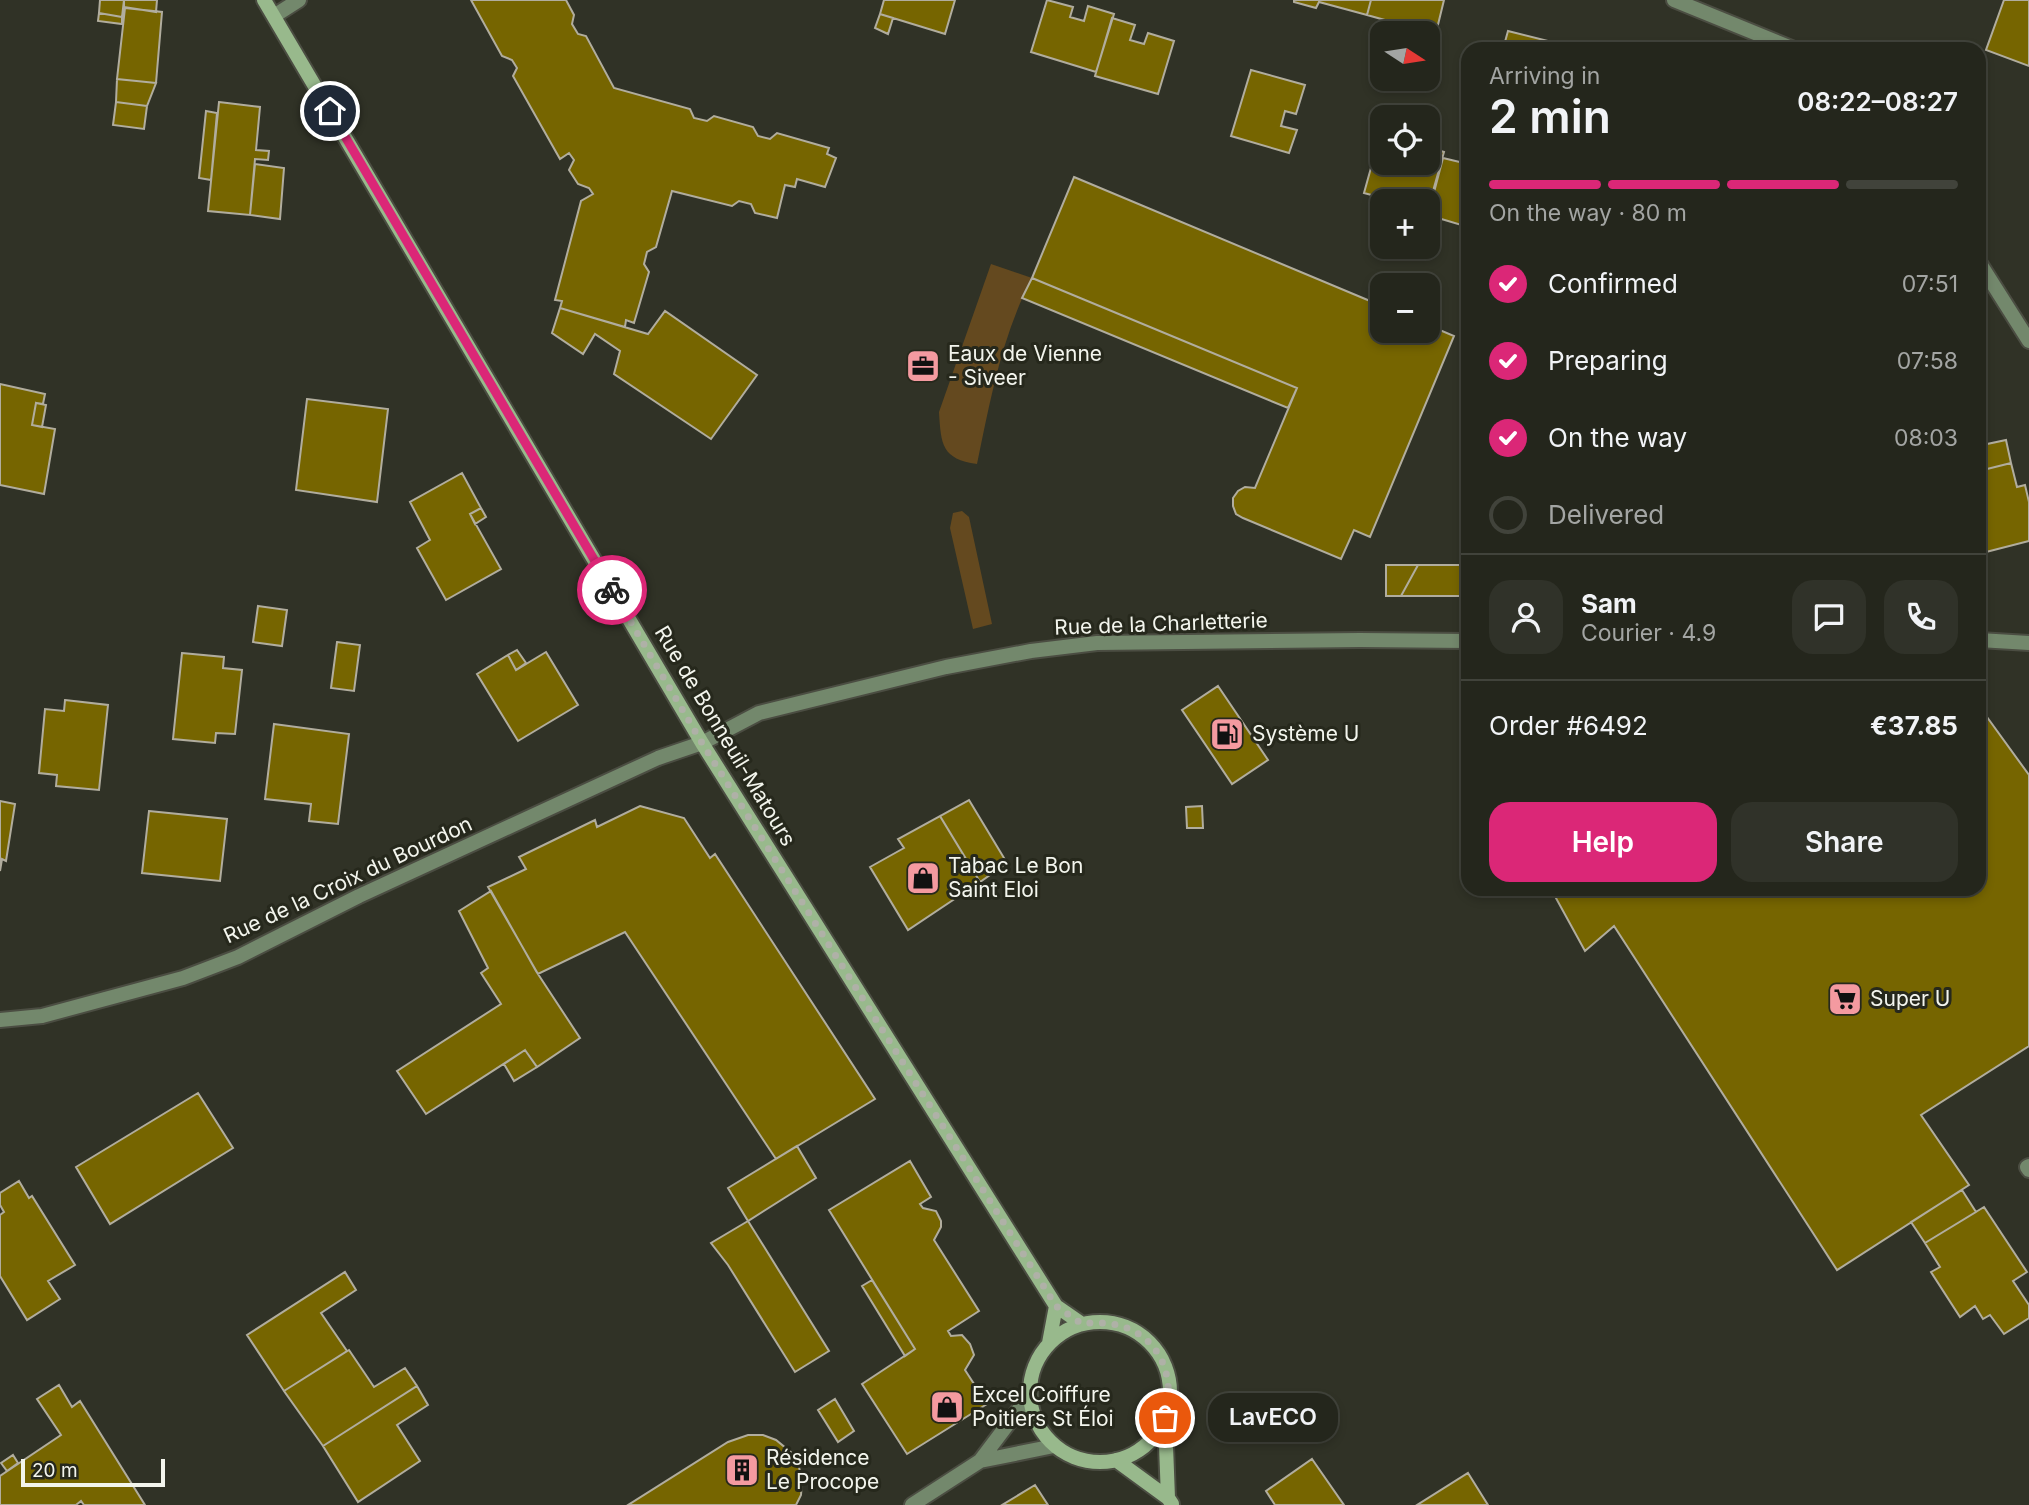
<!DOCTYPE html>
<meta charset="utf-8">
<style>
body{margin:0;font-family:Inter,sans-serif;background:#303229;color:#f1f3f6;height:100vh;display:flex;flex-direction:column;font-size:26px;white-space:nowrap}
*{box-sizing:border-box;margin:0}
p{font-size:23px;color:#a3a5a3}
.icon{flex:none;width:38px;height:38px;fill:none;stroke:currentColor;stroke-width:2;stroke-linecap:round;stroke-linejoin:round}
.map{position:relative;flex:1;overflow:hidden}
.panel{position:absolute;left:1461px;top:42px;width:525px;height:854px;display:flex;flex-direction:column;background:#24261c;border-radius:21px;box-shadow:0 4px 10px #0003,0 0 0 2px #41433b}
.panel>*{flex:none}
.needle{width:46px;rotate:102deg}
.buttons{position:absolute;left:1370px;top:21px;display:grid;gap:14px}
.buttons a{display:grid;place-items:center;width:70px;height:70px;border-radius:14px;background:#24261c;box-shadow:0 4px 10px #0003,0 0 0 2px #41433b;font-size:35px}
.scale{position:absolute;left:21px;bottom:18px;width:144px;box-sizing:border-box;padding-left:7px;border:4px solid #f3f5ed;border-top:0;font-size:19px;line-height:24px;white-space:nowrap;color:#f3f5ed;-webkit-text-stroke:5px #26281c;paint-order:stroke}
.pin{position:absolute;display:grid;place-items:center;width:60px;height:60px;color:#fff;margin:-30px;border:4px solid #fff;border-radius:50%;box-shadow:0 2px 7px #0007}
.courier{position:absolute;display:grid;place-items:center;width:70px;height:70px;margin:-35px;border:5px solid #db2777;border-radius:50%;background:#fff;color:#222;box-shadow:0 2px 9px #0007}
.bubble{position:absolute;height:49px;border-radius:21px;background:#24261c;box-shadow:0 4px 10px #0003,0 0 0 2px #41433b;font-size:23px;font-weight:600;line-height:49px;text-align:center}
.overview em{font-style:normal;font-weight:600}
.overview div{display:flex;flex-direction:column-reverse}
.overview{display:flex;align-items:center;justify-content:space-between;height:119px;padding:0 28px}
h1{font-size:46px;font-weight:600;line-height:52px}
.bar{display:grid;grid-template-columns:repeat(4,1fr);gap:10px 7px;align-content:center;height:84px;padding:0 28px}
.bar i{height:9px;border-radius:5px;background:#41433b}
.bar .selected{background:#db2777}
.bar p{grid-column:span 4}
.line{display:flex;align-items:center;gap:18px;padding:0 28px;border-top:2px solid #41433b}
.line div{flex:1}
.round{display:grid;place-items:center;flex:none;width:74px;height:74px;border-radius:21px;background:#303229}
ol{padding:0 28px;list-style:none}
li{display:flex;align-items:center;gap:21px;height:77px}
li p{margin-inline-start:auto}
li .icon{padding:7px;border-radius:50%;background:#db2777;color:#fff;stroke-width:4}
li:last-child{color:#a3a5a3}
li i{width:38px;height:38px;border:4px solid #41433b;border-radius:50%}
.action{display:flex;gap:14px;margin-top:auto;padding:14px 28px}
.action a{flex:1;height:80px;border-radius:21px;background:#db2777;color:#fff;font-size:28px;font-weight:600;line-height:80px;text-align:center}
.action a+a{background:#303229;color:#f1f3f6}
.map>svg:first-child{display:block}
.green{fill:#64491f}
.building{fill:#766500;stroke:#b1ad9e;stroke-width:2}
.lines{fill:none;stroke-linecap:round;stroke-linejoin:round}
.minor-casing{stroke:#4b4d42;stroke-width:18}
.secondary-casing{stroke:#4b4d42;stroke-width:18}
.minor{stroke:#73886c;stroke-width:14}
.secondary{stroke:#98b98c;stroke-width:14}
.done{stroke:#afb1a7;stroke-width:7;stroke-dasharray:0 12.6}
.route{stroke:#db2777;stroke-width:9}
.labels{text-anchor:middle;stroke-width:6;stroke-linejoin:round;paint-order:stroke}
.poi-label{font-size:21px;fill:#f3f5ed;stroke:#26281c;text-anchor:start}
.street-label{font-size:21px;fill:#f3f5ed;stroke:#26281c}
</style>
<div class="map">
<svg width="2029" height="1505" viewBox="0 0 2029 1505">
<rect width="100%" height="100%" fill="#303226"/>
<!-- green -->
<path class="green" d="M991,264L1032,278C1002,335 990,401 977,464C942,459 941,445 939,412Z
M962,511L969,517L992,624L973,629L950,528L953,513Z"/>
<!-- building -->
<path class="building" d="M100,0H124L122,17L99,13Z
M124,0H157L156,12L124,7Z
M471,0H566L574,15L572,24L578,34L586,36L614,88L690,109L694,118L707,121L714,116L753,127L758,136L770,139L777,133L829,148L827,154L836,158L825,187L797,179L795,187L785,185L777,218L755,213L751,204L739,201L732,206L672,191L656,247L647,252L644,264L649,272L634,323L626,320L625,327L560,308L562,301L555,300L581,201L593,194L589,188L578,184L569,170L574,160L569,153L560,159L513,76L517,68L512,60L502,56Z
M884,0H955L945,34L880,14Z
M1047,0L1073,7L1070,17L1084,21L1088,6L1114,14L1096,72L1031,52Z
M1294,0H1371L1367,15L1319,2L1316,8L1294,2Z
M1371,0H1444L1434,41L1428,40V33H1408L1410,27L1367,15Z
M2004,0H2029V66L1986,50Z
M125,8L162,12L156,83L117,79Z
M99,13L122,17V24L98,21Z
M880,14L893,18L888,34L875,28Z
M1112,18L1135,25L1130,40L1144,44L1148,33L1174,41L1158,94L1095,76Z
M1508,31L1556,43L1555,49H1503Z
M1251,70L1305,85L1296,114L1285,111L1281,126L1297,130L1289,153L1231,136Z
M117,79L156,83L147,106L116,102Z
M116,102L147,106L144,129L113,125Z
M219,102L260,107L256,150L269,151L268,160L255,159L250,215L208,211Z
M206,111L217,113L211,180L199,178Z
M1379,139L1382,140V163H1428V147L1444,152L1428,209V201H1394L1364,193Z
M1443,158L1468,164L1462,181L1468,183V227L1428,215Z
M255,164L284,168L280,219L250,215Z
M1074,177L1382,306V331H1428V325L1454,336L1370,537L1354,530L1341,559L1243,518L1236,514L1233,506V498L1238,491L1245,487L1255,488L1297,388L1032,278Z
M1032,278L1297,388L1288,408L1022,298Z
M560,308L648,334L665,311L757,375L711,439L614,374L620,351L595,334L583,354L552,333Z
M0,384L45,394L43,404L36,403L32,425L55,429L44,494L0,485Z
M307,399L388,409L377,502L296,490Z
M36,403L46,405L42,427L32,425Z
M1979,411L1987,444L2006,440L2011,463L1979,471Z
M2011,463L2017,487L2025,485L2029,502V541L1986,552L1979,525V471Z
M462,473L481,508L470,514L501,569L446,600L417,548L430,540L410,502Z
M1464,497H1468V521H1464Z
M481,508L486,517L475,524L470,514Z
M1462,521H1468V596H1401L1418,565H1461Z
M1386,565H1418L1401,596H1386Z
M258,606L287,610L282,646L253,642Z
M337,642L360,645L354,691L331,688Z
M517,650L526,663L516,670L508,655Z
M546,652L578,705L518,741L477,674L508,655L516,670Z
M182,653L224,657L223,668L242,670L235,734L216,733L215,743L173,739Z
M1218,686L1268,760L1232,784L1182,710Z
M65,700L108,705L99,790L56,786L57,775L39,773L45,709L64,711Z
M1979,706L2029,775V1046L1921,1115L1969,1185L1837,1270L1614,926L1585,951L1551,889H1979Z
M274,724L349,734L338,824L309,821L311,804L265,799Z
M969,800L1007,863L980,882L940,816Z
M0,801L15,804L6,861L2,859L0,871Z
M640,806L684,818L710,858L715,854L875,1099L776,1159L625,932L538,974L488,887L526,869L519,857L595,820L597,827Z
M1202,806L1203,828H1187L1186,807Z
M149,811L227,819L220,881L142,873Z
M940,816L980,882L908,930L870,867L904,848L898,839Z
M491,891L536,971L580,1038L537,1067L525,1050L426,1114L397,1071L501,1004L481,973L488,968L459,911Z
M525,1050L537,1067L514,1081L504,1064Z
M198,1093L233,1148L110,1224L76,1167Z
M797,1146L816,1178L748,1221L728,1188Z
M910,1161L931,1197L920,1204L923,1208L936,1211L941,1221V1227L934,1240L979,1311L948,1331L951,1336L962,1335L970,1344L974,1355L965,1370L987,1404L907,1454L862,1384L915,1349L829,1210Z
M19,1181L29,1198L32,1196L75,1265L48,1281L60,1299L27,1320L0,1276V1215L4,1212L0,1205V1193Z
M1962,1190L1976,1212L1925,1243L1911,1222Z
M1984,1207L2027,1272L2013,1281L2029,1305V1318L2004,1334L1990,1315L1983,1319L1975,1306L1960,1317L1931,1272L1940,1267L1925,1243Z
M748,1221L829,1351L795,1372L728,1265L711,1243Z
M345,1272L356,1290L321,1313L347,1351L284,1391L247,1335Z
M872,1280L915,1349L905,1356L862,1286Z
M349,1350L374,1387L405,1368L417,1386L323,1446L284,1391Z
M59,1385L72,1407L80,1401L145,1505H84L81,1501L76,1505H0V1476L61,1435L37,1399Z
M417,1386L428,1405L397,1425L420,1461L358,1502L323,1446Z
M835,1399L854,1431L838,1442L818,1410Z
M748,1435H763L776,1440L793,1454L799,1467L802,1481L801,1495L796,1505H628L728,1442Z
M13,1455L18,1463L7,1471L1,1463Z
M1312,1459L1344,1505H1275L1266,1491Z
M1468,1473L1488,1505H1417Z
M1035,1485L1048,1505H1002Z"/>
<g class="lines">
<!-- minor casing -->
<g class="minor-casing">
<path id="minor" d="M1674,0L1794,49
M274,16L299,0
M1979,262L2029,341
M1979,640L2029,643
M0,1020L42,1016L183,978L238,957L359,896L658,758L702,743L759,713L946,667L1031,651L1097,643L1360,640L1468,641
M2029,1166L2027,1167L2029,1170
M980,1461L1029,1396
M912,1505L980,1461L1054,1446"/>
</g>
<!-- secondary casing -->
<g class="secondary-casing">
<path id="secondary" d="M264,0L702,743L1056,1306L1082,1324
M1030 1392a70 70 0 1 1 140 0a70 70 0 1 1-140 0Z
M1049,1343L1056,1306
M1165,1419L1168,1498
M1116,1460L1168,1498L1172,1504"/>
</g>
<!-- minor -->
<use href="#minor" class="minor"/>
<!-- secondary -->
<use href="#secondary" class="secondary"/>
</g>
<g class="lines">
<!-- done -->
<path class="done" d="M612,590L702,743L1056,1306L1082,1324C1143,1315 1180,1359 1165,1418"/>
<!-- route -->
<path class="route" d="M330,111L612,590"/>
</g>
<!-- icons -->
<defs>
<g id="office-square" transform="scale(1.75)"><rect x="-9" y="-9" width="18" height="18" rx="4" fill="#f49aa0" stroke="#26281c"/><path d="M-6-3h4V-5.5h4V-3h4V5H-6ZM-1-4.5V-3h2v-1.5ZM-6 0V1H6V0Z" fill="#111"/></g>
<g id="fuel-square" transform="scale(1.75)"><rect x="-9" y="-9" width="18" height="18" rx="4" fill="#f49aa0" stroke="#26281c"/><path d="M-5.5-6h7V0h2V4h1.3V-2.5L3-4.5l.8-.8L6-3V5H2.5V1h-1V6h-7ZM-4.2-4.7v3.2H.2V-4.7Z" fill="#111"/></g>
<g id="shop-square" transform="scale(1.75)"><rect x="-9" y="-9" width="18" height="18" rx="4" fill="#f49aa0" stroke="#26281c"/><path d="M-5-2.5h2.3a2.7 3.5 0 0 1 5.4 0H5L5.5 6h-11ZM-1.5-2.5h3a1.5 2.3 0 0 0-3 0Z" fill="#111"/></g>
<g id="supermarket-square" transform="scale(1.75)"><rect x="-9" y="-9" width="18" height="18" rx="4" fill="#f49aa0" stroke="#26281c"/><path d="M-6-5.5h2.5l.6 2H6L4.5 2H-2.5L-4.4-4H-6ZM-1.5 3.2a1.3 1.3 0 1 0 .1 0ZM3 3.2a1.3 1.3 0 1 0 .1 0Z" fill="#111"/></g>
<g id="building-square" transform="scale(1.75)"><rect x="-9" y="-9" width="18" height="18" rx="4" fill="#f49aa0" stroke="#26281c"/><path d="M-4-6H4V6H1V3H-1V6H-4ZM-2.5-4.3h1.7v1.8h-1.7ZM.8-4.3h1.7v1.8H.8ZM-2.5-1h1.7V.8h-1.7ZM.8-1h1.7V.8H.8Z" fill="#111"/></g>
</defs>
<g fill-rule="evenodd">
<use href="#office-square" x="923" y="366"/>
<use href="#fuel-square" x="1227" y="734"/>
<use href="#shop-square" x="923" y="878"/>
<use href="#supermarket-square" x="1845" y="999"/>
<use href="#shop-square" x="947" y="1407"/>
<use href="#building-square" x="742" y="1470"/>
</g>
<g class="labels">
<!-- poi labels -->
<g class="poi-label">
<text x="948" y="361">Eaux de Vienne<tspan x="948" dy="24">- Siveer</tspan></text>
<text x="1252" y="741">Système U</text>
<text x="948" y="873">Tabac Le Bon<tspan x="948" dy="24">Saint Eloi</tspan></text>
<text x="1870" y="1006">Super U</text>
<text x="972" y="1402">Excel Coiffure<tspan x="972" dy="24">Poitiers St Éloi</tspan></text>
<text x="766" y="1465">Résidence<tspan x="766" dy="24">Le Procope</tspan></text>
</g>
<!-- street labels -->
<g class="street-label">
<text transform="translate(1161 624) rotate(-2)" y="7">Rue de la Charletterie</text>
<text transform="translate(725 736) rotate(59)" y="7">Rue de Bonneuil-Matours</text>
<text transform="translate(348 880) rotate(-25)" y="7">Rue de la Croix du Bourdon</text>
</g>
</g>
</svg>
<div class="buttons">
<a><svg class="needle" viewBox="-14 -14 28 28"><path d="M0-13l5 13h-10z" fill="#e53935"/><path d="M0 13l5-13h-10z" fill="#a3a5a3"/></svg></a>
<a><svg class="icon" aria-label="locate" viewBox="0 0 24 24"><circle cx="12" cy="12" r="6"/><path d="M12 2v4M12 18v4M2 12h4M18 12h4"/></svg></a>
<a>+</a>
<a>−</a>
</div>
<div class="scale">20 m</div>
<div class="pin" style="left:1165px;top:1418px;background:#ea580c"><svg class="icon" aria-label="bag" viewBox="0 0 24 24"><path d="M5 8h14l-1 12H6zM9 8a3 3 0 0 1 6 0"/></svg></div>
<div class="pin" style="left:330px;top:111px;background:#1f2937"><svg class="icon" aria-label="home" viewBox="0 0 24 24"><path d="M3 11l9-7 9 7M6 9v11h12V9"/></svg></div>
<div class="courier" style="left:612px;top:590px"><svg class="icon" aria-label="bike" viewBox="0 0 24 24"><circle cx="6" cy="16" r="4"/><circle cx="18" cy="16" r="4"/><path d="M6 16l4-8h5l3 8M10 8l3 8H6M13 5h3"/></svg></div>
<div class="bubble" style="left:1208px;top:1393px;width:130px">LavECO</div>
<section class="panel">
<div class="overview"><div><h1>2 min</h1><p>Arriving in</p></div><em>08:22–08:27</em></div>
<div class="bar"><i class="selected"></i><i class="selected"></i><i class="selected"></i><i></i><p>On the way · 80 m</p></div>
<ol>
<li><svg class="icon" aria-label="check" viewBox="0 0 24 24"><path d="M5 12l5 5 9-10"/></svg>Confirmed<p>07:51</p></li>
<li><svg class="icon" aria-label="check" viewBox="0 0 24 24"><path d="M5 12l5 5 9-10"/></svg>Preparing<p>07:58</p></li>
<li><svg class="icon" aria-label="check" viewBox="0 0 24 24"><path d="M5 12l5 5 9-10"/></svg>On the way<p>08:03</p></li>
<li><i></i>Delivered</li>
</ol>
<div class="line" style="height:126px"><a class="round"><svg class="icon" aria-label="person" viewBox="0 0 24 24"><circle cx="12" cy="8" r="4"/><path d="M4 21q1-7 8-7t8 7"/></svg></a><div><b>Sam</b><p>Courier · 4.9</p></div><a class="round"><svg class="icon" aria-label="chat" viewBox="0 0 24 24"><path d="M4 5h16v11H9l-5 4z"/></svg></a><a class="round"><svg class="icon" aria-label="phone" viewBox="0 0 24 24"><path d="M5 4h4l2 5-3 2q2 4 5 5l2-3 5 2v4C11 20 4 13 5 4z"/></svg></a></div>
<div class="line" style="height:91px"><div>Order #6492</div><b>€37.85</b></div>
<div class="action"><a>Help</a><a>Share</a></div>
</section>
</div>
